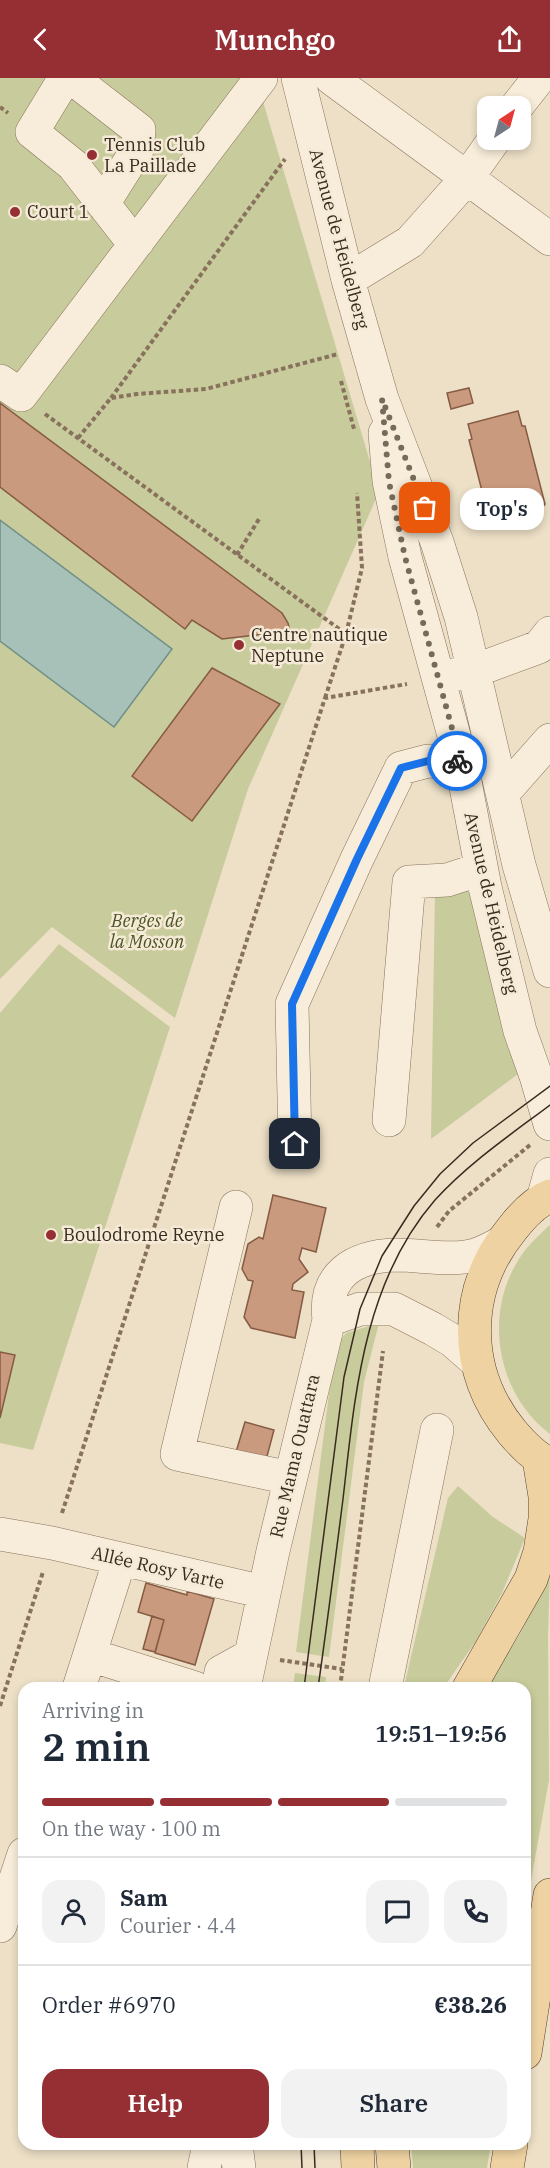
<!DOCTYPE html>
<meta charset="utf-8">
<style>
body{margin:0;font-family:"IBM Plex Serif",serif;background:#f2f2f3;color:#1f2937;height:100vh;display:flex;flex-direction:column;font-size:22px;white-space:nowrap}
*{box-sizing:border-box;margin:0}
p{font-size:20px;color:#747a83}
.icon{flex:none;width:33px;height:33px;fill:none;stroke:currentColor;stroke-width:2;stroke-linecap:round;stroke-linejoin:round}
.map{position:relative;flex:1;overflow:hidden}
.details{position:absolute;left:18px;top:1604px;width:513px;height:468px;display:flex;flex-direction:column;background:#fff;border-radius:18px;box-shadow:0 3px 9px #0003}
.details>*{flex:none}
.needle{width:39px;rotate:36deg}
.tools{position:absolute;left:477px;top:18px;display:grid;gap:12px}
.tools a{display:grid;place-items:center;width:54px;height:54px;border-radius:12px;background:#fff;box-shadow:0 3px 9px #0003;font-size:30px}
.pin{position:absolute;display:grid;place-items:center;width:51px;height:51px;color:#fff;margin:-26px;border-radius:12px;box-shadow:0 3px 9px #0006}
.courier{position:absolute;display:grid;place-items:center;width:60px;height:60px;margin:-30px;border:4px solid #1a73e8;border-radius:50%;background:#fff;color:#222;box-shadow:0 2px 8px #0007}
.bubble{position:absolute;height:42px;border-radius:18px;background:#fff;box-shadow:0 3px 9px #0003;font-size:20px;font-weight:600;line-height:42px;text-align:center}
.summary em{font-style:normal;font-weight:600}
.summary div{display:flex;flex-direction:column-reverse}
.summary{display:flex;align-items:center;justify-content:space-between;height:102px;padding:0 24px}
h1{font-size:39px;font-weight:600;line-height:45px}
.bar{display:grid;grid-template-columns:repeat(4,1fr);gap:9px 6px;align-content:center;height:72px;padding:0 24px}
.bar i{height:8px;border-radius:4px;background:#e0e1e3}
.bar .on{background:#952f34}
.bar p{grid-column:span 4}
.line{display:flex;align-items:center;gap:15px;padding:0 24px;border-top:2px solid #e0e1e3}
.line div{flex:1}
.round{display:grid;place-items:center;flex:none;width:63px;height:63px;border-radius:18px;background:#f2f2f3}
.action{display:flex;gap:12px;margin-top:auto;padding:12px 24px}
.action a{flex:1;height:69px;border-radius:18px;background:#952f34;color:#fff;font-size:24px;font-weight:600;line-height:69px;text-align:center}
.action a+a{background:#f2f2f3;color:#1f2937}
header{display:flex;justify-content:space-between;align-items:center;height:78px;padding:0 24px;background:#952f34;color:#fff;font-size:27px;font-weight:600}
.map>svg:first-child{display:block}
.green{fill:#c8cb9b}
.water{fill:#a8c1b8;stroke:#6f8f86;stroke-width:1.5}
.building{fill:#ca9a7e;stroke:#865b43;stroke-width:1.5}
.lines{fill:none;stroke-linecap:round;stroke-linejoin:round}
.minor-casing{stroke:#88725d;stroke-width:34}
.major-casing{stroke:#564031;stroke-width:34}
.path{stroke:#88725d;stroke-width:4;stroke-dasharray:4.5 3;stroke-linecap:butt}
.minor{stroke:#f8edda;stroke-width:33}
.major{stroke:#eed2a1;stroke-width:33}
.tram{stroke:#392b20;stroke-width:1.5}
.done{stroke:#786a5a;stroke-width:6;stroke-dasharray:0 10.8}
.route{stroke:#1a73e8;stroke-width:8}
.poi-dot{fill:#952f34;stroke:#f5ead6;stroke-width:2}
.labels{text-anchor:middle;stroke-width:5;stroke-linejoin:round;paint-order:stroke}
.poi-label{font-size:18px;fill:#392b20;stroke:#f5ead6;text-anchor:start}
.street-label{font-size:18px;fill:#392b20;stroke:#f5ead6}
.park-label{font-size:18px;font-style:italic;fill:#4b5527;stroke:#f5ead6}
</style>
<header><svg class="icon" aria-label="back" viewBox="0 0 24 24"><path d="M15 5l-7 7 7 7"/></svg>Munchgo<svg class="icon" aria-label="share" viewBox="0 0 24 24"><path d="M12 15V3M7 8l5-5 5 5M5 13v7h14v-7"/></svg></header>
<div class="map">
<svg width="550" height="2090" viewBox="0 0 550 2090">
<rect width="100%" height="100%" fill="#ede0c7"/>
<!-- green -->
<path class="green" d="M0,0H256L379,414L248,711L175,940L52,849L0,901Z
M457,805L473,818L518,996L431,1061L435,812Z
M59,866L170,949L33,1372L0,1365V935Z
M550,1147V1356C497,1316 483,1237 519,1181C527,1168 539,1157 550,1147Z
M379,1245L364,1304L329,1579L296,1574L335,1269L346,1255Z
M458,1408L493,1439L525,1460L502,1515L476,1563L444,1609H404L448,1420Z
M550,1493L548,1556L549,1702L525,1836V1610H486L520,1556Z
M295,1595L326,1599L325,1609H293Z
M411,2066H491L487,2090H413Z"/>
<!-- water -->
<path class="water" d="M0,442L172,571L114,649L0,563Z"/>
<!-- building -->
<path class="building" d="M469,310L473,325L451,331L447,315Z
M0,325L282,535L288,545L290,553L222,561L192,542L185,551L0,409Z
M518,333L522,348H525L545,426L536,438L491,449L487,434L491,427L489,419L484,421L469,362L472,361L468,346Z
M489,419L491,427L487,434L484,421Z
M212,590L280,626L192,743L132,698Z
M273,1117L326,1130L316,1174L302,1170L299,1181L308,1194L293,1206L292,1212L304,1214L295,1260L251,1250L244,1239L253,1203L248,1202L242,1191L248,1166L259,1159L263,1161Z
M0,1274L15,1277L0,1340Z
M245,1344L274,1352L266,1382L236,1374Z
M146,1505L187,1517V1513L214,1521L195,1587L155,1575L164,1542L138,1534Z
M152,1538L164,1542L155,1574L143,1571Z"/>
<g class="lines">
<!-- minor casing -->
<g class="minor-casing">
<path id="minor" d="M65,0L32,54L73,87L126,155L138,163
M72,0L139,52L137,72L103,126
M298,0L348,202L382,321L437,464L461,539L519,787L550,893
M331,0L550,161
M517,28L539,0
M348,202L410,164L467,100L494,62
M0,303L21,317L261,0
M385,355L389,403L405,479L461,683L485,809L520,953L536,998L550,1046
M453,597L474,593L539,569L550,555
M503,715L550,662
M389,1042L409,804L447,802L481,791
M295,1066L292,926L357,781L401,690L428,683L482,684
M543,1121L550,1096
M236,1129L177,1376L290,1400
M329,1242L360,1231H394L433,1251L453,1263L477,1284
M0,1456L52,1465L264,1514
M90,1577L195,1610
M79,1610L120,1481
M213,1610L219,1605L221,1594L250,1578
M244,1610L273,1473L329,1242C323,1197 354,1178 396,1177C419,1177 442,1182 465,1179C478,1178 488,1172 499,1166
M385,1610L437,1352
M0,1848L24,1776
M236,2066L239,2090
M204,2090L207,2076V2066"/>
</g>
<!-- major casing -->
<g class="major-casing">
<path id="major" d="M550,1118C535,1124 522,1138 512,1151C462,1212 462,1293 512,1354C524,1368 534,1378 550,1387
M469,1610L531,1501L540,1474L545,1441V1418L539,1381
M525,1975L550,1817
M357,2066L358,2090
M392,2066L394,2090
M507,2090L511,2066"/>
</g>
<!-- path -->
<path class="path" d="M0,29L8,35
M341,303L354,351
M111,320L285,81
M45,336L346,556
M78,360L111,320L137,316L206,311L338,276
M237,477L259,441
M325,620L346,556L362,490L357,415
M437,1149L449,1133L530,1067
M62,1435L325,620L407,606
M280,1582L342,1591
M340,1610L383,1273
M0,1628L43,1494"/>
<!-- minor -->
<use href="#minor" class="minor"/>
<!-- major -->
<use href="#major" class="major"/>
<!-- tram -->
<path class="tram" d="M304,1610L344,1299L360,1231L382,1178L414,1128L440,1096L473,1065L550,1008
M318,1610C327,1547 335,1484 343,1421C355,1317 363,1205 435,1122C469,1085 510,1057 550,1027
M301,2066L302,2090
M314,2066L315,2090"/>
</g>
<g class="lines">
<!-- done -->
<path class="done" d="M425,430L382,321L389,404L405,479L461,683H457"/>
<!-- route -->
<path class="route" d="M295,1066L292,926L357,781L401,690L428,683H457"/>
</g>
<!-- markers -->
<g class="poi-dot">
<circle cx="92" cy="77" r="6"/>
<circle cx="15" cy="134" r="6"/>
<circle cx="239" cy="567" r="6"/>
<circle cx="51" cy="1157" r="6"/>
</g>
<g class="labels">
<!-- poi labels -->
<g class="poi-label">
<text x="104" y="73">Tennis Club<tspan x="104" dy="21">La Paillade</tspan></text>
<text x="27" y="140">Court 1</text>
<text x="251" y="563">Centre nautique<tspan x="251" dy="21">Neptune</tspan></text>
<text x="63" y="1163">Boulodrome Reyne</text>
</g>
<!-- street labels -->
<g class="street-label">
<text transform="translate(339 161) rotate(75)" y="6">Avenue de Heidelberg</text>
<text transform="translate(491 825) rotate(77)" y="6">Avenue de Heidelberg</text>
<text transform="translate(295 1378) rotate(-77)" y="6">Rue Mama Ouattara</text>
<text transform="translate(158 1490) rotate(13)" y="6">Allée Rosy Varte</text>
</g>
<!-- park labels -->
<g class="park-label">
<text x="147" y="849">Berges de<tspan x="147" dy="21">la Mosson</tspan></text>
</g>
</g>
</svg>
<div class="tools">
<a><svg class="needle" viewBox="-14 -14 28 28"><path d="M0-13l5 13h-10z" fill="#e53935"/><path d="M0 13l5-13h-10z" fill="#747a83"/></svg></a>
</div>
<div class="pin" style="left:425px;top:430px;background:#ea580c"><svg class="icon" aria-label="bag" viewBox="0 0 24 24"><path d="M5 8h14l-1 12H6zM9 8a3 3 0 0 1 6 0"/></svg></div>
<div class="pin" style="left:295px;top:1066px;background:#1f2937"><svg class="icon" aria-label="home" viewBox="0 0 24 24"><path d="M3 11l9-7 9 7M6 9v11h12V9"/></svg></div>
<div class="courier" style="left:457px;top:683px"><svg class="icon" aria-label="bike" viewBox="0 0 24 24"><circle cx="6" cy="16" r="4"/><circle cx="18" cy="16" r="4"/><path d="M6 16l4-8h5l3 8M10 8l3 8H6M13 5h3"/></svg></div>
<div class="bubble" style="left:460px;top:410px;width:84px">Top's</div>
<section class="details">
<div class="summary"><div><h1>2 min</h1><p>Arriving in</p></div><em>19:51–19:56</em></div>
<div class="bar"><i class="on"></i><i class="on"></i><i class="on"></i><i></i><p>On the way · 100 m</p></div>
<div class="line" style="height:108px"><a class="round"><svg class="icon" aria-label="person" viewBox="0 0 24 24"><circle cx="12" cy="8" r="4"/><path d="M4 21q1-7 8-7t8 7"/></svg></a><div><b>Sam</b><p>Courier · 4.4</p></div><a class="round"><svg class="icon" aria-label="chat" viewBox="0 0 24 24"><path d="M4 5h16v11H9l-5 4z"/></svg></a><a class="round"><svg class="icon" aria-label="phone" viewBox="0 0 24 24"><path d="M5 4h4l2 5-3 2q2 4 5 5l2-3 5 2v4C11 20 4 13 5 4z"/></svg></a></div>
<div class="line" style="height:78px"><div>Order #6970</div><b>€38.26</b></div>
<div class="action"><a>Help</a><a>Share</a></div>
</section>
</div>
